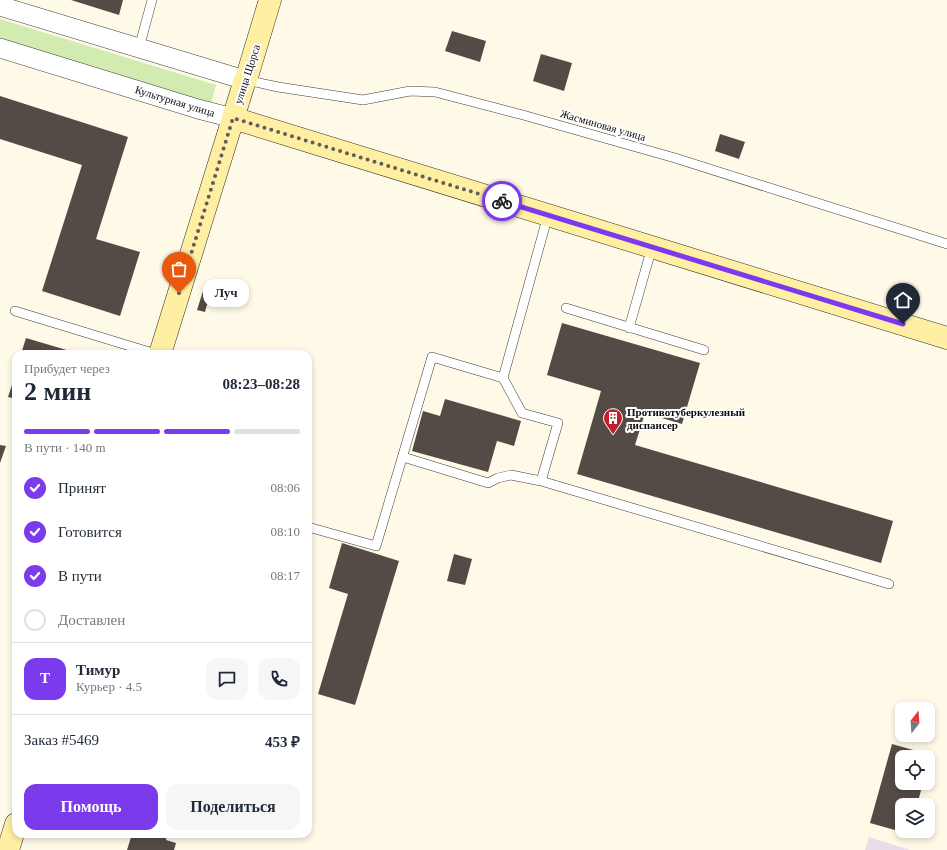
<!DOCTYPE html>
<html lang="ru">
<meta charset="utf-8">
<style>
body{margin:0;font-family:Georgia,serif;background:#f6f6f7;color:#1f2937;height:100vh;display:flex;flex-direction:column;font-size:15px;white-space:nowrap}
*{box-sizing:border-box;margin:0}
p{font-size:13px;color:#747a83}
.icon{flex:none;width:22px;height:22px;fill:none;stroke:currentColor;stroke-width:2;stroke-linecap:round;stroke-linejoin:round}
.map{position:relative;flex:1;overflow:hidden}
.details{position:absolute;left:12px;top:350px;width:300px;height:488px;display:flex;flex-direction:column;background:#fff;border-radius:12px;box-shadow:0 2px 6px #0003}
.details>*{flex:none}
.needle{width:26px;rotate:17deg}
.tools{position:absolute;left:895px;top:702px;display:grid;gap:8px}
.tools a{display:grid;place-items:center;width:40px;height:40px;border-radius:8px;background:#fff;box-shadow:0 2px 6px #0003;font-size:20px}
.pin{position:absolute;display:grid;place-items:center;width:34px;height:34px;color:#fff;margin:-41px -17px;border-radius:50% 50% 50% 0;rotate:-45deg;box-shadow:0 0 4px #0007}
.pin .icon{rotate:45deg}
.courier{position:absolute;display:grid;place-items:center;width:40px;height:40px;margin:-20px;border:3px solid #7c3aed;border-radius:50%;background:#fff;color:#222;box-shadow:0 1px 5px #0007}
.bubble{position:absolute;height:28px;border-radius:12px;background:#fff;box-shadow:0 2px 6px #0003;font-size:13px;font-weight:700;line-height:28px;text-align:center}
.head em{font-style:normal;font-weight:700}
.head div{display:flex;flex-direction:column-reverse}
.head{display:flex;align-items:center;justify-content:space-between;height:68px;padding:0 12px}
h1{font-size:26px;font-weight:700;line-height:30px}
.bar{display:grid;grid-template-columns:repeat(4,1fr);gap:6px 4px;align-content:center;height:48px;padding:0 12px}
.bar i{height:5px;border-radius:3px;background:#e0e1e3}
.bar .active{background:#7c3aed}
.bar p{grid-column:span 4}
.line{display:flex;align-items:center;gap:10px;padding:0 12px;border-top:1px solid #e0e1e3}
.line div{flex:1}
.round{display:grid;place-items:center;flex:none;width:42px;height:42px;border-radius:12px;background:#f6f6f7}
ol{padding:0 12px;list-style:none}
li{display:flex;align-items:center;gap:12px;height:44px}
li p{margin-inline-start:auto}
li .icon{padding:4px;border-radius:50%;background:#7c3aed;color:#fff;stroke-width:4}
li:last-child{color:#747a83}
li i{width:22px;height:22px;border:2px solid #e0e1e3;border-radius:50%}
.button{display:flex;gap:8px;margin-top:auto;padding:8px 12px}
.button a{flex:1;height:46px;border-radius:12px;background:#7c3aed;color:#fff;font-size:16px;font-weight:700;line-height:46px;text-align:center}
.button a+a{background:#f6f6f7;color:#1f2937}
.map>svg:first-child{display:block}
.industrial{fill:#e8deeb}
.green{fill:#d2ebb1}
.building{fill:#544b47}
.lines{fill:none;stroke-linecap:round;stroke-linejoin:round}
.lane-casing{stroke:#3e3e3e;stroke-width:10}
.street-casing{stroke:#3e3e3e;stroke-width:20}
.secondary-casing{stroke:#2d2d2d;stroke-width:23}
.lane{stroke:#fff;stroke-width:9}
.street{stroke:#fff;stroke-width:19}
.secondary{stroke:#ffefa3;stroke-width:22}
.done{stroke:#605e58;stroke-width:4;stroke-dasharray:0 7.2}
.route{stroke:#7c3aed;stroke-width:5}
.labels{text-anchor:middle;stroke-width:4;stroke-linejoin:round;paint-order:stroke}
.street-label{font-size:11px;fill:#0b0b0b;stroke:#fff}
.poi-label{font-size:11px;font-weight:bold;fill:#0b0b0b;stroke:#fff;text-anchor:start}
</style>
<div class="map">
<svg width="947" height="850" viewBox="0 0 947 850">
<rect width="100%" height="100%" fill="#fff9e8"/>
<!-- industrial -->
<path class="industrial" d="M869,837L907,849L910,850H865Z"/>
<!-- green -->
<path class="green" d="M0,19L216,85L211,104L0,39Z"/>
<!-- building -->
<path class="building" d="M71,0H123L119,15Z
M452,31L486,41L480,62L445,51Z
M541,54L572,63L564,91L533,81Z
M0,96L128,137L96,239L140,252L120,316L42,291L82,165L0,139Z
M720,134L745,142L739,159L715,151Z
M204,288L211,290L205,312L197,310Z
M562,323L700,363L682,424L645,413L635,445L893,521L881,563L577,474L601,391L547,375Z
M26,338L80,354H21Z
M16,373V399L8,397Z
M445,399L521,421L514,446L497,441L488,472L412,451L423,411L440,416Z
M0,445L6,446L0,463Z
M342,543L399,561L355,705L318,694L348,594L329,588Z
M454,554L472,559L465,585L447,581Z
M892,744L931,755L928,765V757H902V783H923L917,805H902V831H910L909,834L870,823Z
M132,834H167L166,840L176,843L174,850H127Z"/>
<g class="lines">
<!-- lane casing -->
<g class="lane-casing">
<path id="lane" d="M139,48L152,0
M246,80L278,87L363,100L410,91L435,92L523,115L675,158L947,244
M548,215L503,378L522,413L558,423L541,481L889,584
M566,308L704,350
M15,311L156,354
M629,328L652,247
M403,457L488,483L498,478L511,475L541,481
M308,527L376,546L432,357L503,378"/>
</g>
<!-- street casing -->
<g class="street-casing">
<path id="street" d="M0,6L245,80
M0,48L198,109L233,118"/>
</g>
<!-- secondary casing -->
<g class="secondary-casing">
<path id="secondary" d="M233,118L947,338
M160,354L245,80H246L270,0
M8,850L16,824"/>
</g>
<!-- lane -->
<use href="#lane" class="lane"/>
<!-- street -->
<use href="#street" class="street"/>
<!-- secondary -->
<use href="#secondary" class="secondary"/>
</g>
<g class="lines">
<!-- done -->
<path class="done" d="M179,293L233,118L502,201"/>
<!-- route -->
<path class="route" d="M502,201L903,324"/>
</g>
<!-- icons -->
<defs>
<g id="building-pin" transform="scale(1)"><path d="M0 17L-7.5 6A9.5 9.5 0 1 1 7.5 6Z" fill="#c11d2f" stroke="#fff"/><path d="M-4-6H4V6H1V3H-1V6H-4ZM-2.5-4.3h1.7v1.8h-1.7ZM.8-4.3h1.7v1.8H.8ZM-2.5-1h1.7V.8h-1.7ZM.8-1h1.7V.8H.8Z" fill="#fff"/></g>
</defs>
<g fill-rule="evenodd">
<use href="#building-pin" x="613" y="418"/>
</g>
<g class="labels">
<!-- street labels -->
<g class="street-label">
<text transform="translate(247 74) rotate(-72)" y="4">улица Щорса</text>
<text transform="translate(175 101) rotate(17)" y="4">Культурная улица</text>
<text transform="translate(603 125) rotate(16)" y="4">Жасминовая улица</text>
</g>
<!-- poi labels -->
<g class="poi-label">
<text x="627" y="416">Противотуберкулезный<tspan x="627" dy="13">диспансер</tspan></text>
</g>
</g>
</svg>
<div class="tools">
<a><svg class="needle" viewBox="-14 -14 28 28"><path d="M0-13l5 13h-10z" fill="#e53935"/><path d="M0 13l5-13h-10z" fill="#747a83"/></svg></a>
<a><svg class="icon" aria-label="locate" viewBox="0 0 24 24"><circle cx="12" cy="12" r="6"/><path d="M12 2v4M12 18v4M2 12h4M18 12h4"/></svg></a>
<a><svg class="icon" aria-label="layers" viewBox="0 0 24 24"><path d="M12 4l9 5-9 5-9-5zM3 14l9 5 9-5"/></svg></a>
</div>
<div class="pin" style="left:179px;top:293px;background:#ea580c"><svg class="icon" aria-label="bag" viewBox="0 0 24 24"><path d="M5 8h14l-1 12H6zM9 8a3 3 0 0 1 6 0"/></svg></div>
<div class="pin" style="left:903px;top:324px;background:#1f2937"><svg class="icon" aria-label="home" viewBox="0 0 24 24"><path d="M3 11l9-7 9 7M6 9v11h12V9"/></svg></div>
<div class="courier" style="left:502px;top:201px"><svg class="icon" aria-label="bike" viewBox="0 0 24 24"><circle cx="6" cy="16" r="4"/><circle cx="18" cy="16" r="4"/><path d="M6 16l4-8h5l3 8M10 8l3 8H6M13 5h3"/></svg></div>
<div class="bubble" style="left:203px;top:279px;width:46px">Луч</div>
<section class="details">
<div class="head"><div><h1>2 мин</h1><p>Прибудет через</p></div><em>08:23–08:28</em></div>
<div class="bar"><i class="active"></i><i class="active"></i><i class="active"></i><i></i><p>В пути · 140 m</p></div>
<ol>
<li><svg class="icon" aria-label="check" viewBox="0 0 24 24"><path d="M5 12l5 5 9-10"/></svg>Принят<p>08:06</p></li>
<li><svg class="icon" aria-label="check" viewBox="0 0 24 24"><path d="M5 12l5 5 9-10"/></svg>Готовится<p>08:10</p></li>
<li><svg class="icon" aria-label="check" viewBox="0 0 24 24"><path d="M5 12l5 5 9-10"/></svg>В пути<p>08:17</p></li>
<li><i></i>Доставлен</li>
</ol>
<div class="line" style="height:72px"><b class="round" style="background:#7c3aed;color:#fff">Т</b><div><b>Тимур</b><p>Курьер · 4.5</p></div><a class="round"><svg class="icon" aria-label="chat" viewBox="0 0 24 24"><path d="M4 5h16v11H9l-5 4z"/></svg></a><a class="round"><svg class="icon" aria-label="phone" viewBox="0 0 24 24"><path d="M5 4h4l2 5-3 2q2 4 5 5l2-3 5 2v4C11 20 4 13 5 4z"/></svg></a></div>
<div class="line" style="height:52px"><div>Заказ #5469</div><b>453 ₽</b></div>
<div class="button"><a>Помощь</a><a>Поделиться</a></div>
</section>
</div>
